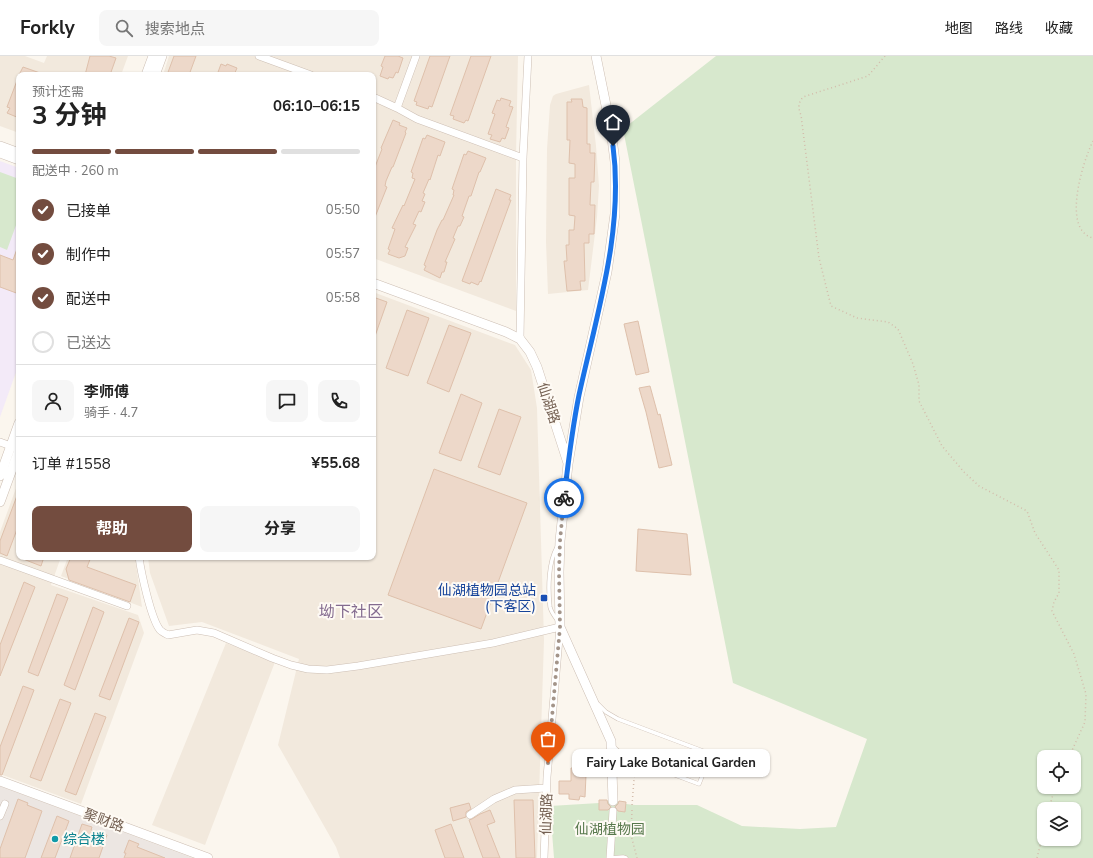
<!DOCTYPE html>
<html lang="zh">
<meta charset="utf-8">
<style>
body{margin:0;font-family:"Nunito Sans","Noto Sans SC",sans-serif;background:#f6f6f6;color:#222;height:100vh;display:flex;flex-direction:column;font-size:15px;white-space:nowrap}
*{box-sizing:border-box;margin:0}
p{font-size:13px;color:#767676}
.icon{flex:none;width:22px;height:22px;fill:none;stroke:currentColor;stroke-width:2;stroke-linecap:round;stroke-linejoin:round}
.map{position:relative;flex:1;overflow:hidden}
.side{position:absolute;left:16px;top:16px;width:360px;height:488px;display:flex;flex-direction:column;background:#fff;border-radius:8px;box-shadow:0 1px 3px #0004}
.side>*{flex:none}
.buttons{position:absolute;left:1037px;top:694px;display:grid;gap:8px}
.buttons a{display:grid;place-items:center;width:44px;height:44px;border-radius:8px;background:#fff;box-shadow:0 1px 3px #0004;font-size:20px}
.pin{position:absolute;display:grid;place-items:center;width:34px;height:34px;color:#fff;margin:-41px -17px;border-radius:50% 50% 50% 0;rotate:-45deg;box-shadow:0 0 4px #0007}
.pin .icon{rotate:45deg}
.courier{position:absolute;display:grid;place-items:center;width:40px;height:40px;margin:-20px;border:3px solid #1a73e8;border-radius:50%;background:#fff;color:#222;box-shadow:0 1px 5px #0007}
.bubble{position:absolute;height:28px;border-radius:8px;background:#fff;box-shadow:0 1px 3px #0004;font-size:13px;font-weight:700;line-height:28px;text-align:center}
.summary em{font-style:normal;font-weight:700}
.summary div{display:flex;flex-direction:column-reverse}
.summary{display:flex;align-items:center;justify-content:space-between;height:68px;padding:0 16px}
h1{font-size:26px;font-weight:700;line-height:30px}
.bar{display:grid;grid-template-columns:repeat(4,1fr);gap:6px 4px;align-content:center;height:48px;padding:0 16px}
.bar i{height:5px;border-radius:3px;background:#e0e0e0}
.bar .current{background:#734c3f}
.bar p{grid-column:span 4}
.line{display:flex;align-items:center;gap:10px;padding:0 16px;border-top:1px solid #e0e0e0}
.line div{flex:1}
.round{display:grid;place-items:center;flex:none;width:42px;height:42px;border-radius:8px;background:#f6f6f6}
ol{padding:0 16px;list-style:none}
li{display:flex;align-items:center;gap:12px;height:44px}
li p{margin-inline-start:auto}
li .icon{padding:4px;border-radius:50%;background:#734c3f;color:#fff;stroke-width:4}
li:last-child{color:#767676}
li i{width:22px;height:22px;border:2px solid #e0e0e0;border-radius:50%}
.cta{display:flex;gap:8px;margin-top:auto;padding:8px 16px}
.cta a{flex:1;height:46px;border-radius:8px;background:#734c3f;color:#fff;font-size:16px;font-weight:700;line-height:46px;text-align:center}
.cta a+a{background:#f6f6f6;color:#222}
header{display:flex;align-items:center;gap:24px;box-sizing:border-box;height:56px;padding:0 20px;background:#fff;border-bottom:1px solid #e0e0e0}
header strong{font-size:19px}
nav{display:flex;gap:22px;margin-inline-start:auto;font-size:14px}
.search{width:280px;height:36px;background:#f6f6f6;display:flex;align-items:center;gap:10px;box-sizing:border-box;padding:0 14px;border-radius:8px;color:#767676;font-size:15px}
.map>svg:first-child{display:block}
.residential{fill:#f2e9dd}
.industrial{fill:#ece6e2}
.education{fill:#f3eaf8}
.green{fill:#d7e8cd;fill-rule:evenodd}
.building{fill:#edd8c9;stroke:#dec0ab}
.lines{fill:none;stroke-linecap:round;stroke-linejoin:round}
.service-casing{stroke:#cdbfb4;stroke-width:4.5}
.minor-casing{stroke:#cdbfb4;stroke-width:8}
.tertiary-casing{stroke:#cdbfb4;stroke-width:10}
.path{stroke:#d3bcab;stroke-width:1.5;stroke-dasharray:1 3;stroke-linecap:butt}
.service{stroke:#fff;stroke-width:3.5}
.minor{stroke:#fff;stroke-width:7}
.tertiary{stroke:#fff;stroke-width:9}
.done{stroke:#a39489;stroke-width:4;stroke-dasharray:0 7.2}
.route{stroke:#1a73e8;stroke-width:5}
.transit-dot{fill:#1a4fb4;stroke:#fefaf4;stroke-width:1.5}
.culture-dot{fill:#0f9aa8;stroke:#fefaf4;stroke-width:1.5}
.labels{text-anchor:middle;stroke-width:4;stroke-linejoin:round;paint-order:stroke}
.street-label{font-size:14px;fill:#746052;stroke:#fefaf4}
.transit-label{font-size:14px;fill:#164399;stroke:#fefaf4;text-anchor:end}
.park-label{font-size:14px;fill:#57784c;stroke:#fefaf4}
.culture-label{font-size:14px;fill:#0d838f;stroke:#fefaf4;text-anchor:start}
.quarter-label{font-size:16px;fill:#846b8f;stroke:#fefaf4}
</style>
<header>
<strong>Forkly</strong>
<div class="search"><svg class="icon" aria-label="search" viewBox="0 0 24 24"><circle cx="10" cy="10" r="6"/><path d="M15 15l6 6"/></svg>搜索地点</div>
<nav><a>地图</a><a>路线</a><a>收藏</a></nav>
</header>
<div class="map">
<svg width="1093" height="802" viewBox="0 0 1093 802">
<rect width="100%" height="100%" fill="#fbf6ee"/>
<!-- residential -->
<path class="residential" d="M0,0H25L44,7L47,0H128L121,19H19V77L0,70Z
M169,0H518L516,100V255L373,202V19H163Z
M589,29L596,90L599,130L597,161L588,234L548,238L546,186L547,93L550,49L553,40L556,38Z
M373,236L515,289L531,314L537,352L544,584L537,802H340L336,791L278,689L299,603L202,566L169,570L150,517L148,501H373Z
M19,424V501H61L51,529L138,559L144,577L81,748L0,718V476Z
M68,501H135L142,551L61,520Z
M226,587L275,606L205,789L152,769Z"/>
<!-- industrial -->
<path class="industrial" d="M0,730L193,802H0Z"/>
<!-- education -->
<path class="education" d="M0,105L19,112V308L0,361Z"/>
<!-- green -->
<path class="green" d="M716,0H1093V802H554L550,750L599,747V744L626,746V748L635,749H697L742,770L800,773L836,771L867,683L733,627L623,73ZM1044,701H1074V731H1044ZM1044,753H1074V783H1044Z
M0,116L19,123V161L7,194L0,191Z"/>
<!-- building -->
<path class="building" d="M90,0H109L116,2L110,19H85Z
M174,0H196L189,19H167Z
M385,0H398L403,2L398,17L396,16L393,22L389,21L388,23L380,20L383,11L381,10Z
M430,0H450L432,51L429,50L428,53L416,49L417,46L414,45Z
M471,0H491L468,65L466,64L464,67L453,63L454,60L450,59Z
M221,8L226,10L227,8L237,12L234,19H217Z
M23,11L43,18V19H19Z
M18,22H19V62L7,57L10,52L7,51Z
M501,42L511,45L509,50L513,51L506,71L509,72L505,83L502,82L500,86L490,83L492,79L488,78L495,58L492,57L497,44L500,45Z
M571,43H582L583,51L587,52V88H590V97H595L594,126H591L590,149H595L594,178H589V187H584L585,225H580L581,234L567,235L564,205H567L566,189H569V174H574L575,160L569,159V122H575V108L569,107L570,84H567V46H572Z
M393,64L400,67L399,69L407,72L405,76L406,77L393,111H392L386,125L385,130L387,131L373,166V116L382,93L381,92Z
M427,79L445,86L440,100L438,99L430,124L429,123L423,137L425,138L422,145L425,146L421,156L419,155L413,168L416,169L405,191L408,192L405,200L399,202L388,198L390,194L388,193L395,173L392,172L403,149L404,150L415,123L412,122L413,117L411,116L423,82L425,83Z
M468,95L486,102L480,116H479L471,140H469L462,160L464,161L460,170H458L453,182L455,183L445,206H447L444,216H442L440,222L424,214L426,210L424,209L437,174L442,164H443L454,139H453L454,134L452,133L464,98L466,99Z
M496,133L511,139L509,144H511L481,226L480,225L478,229L471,226L470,228L462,225Z
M18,190H19V238L0,231V199L13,204Z
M373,241L387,246L374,283L373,282Z
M407,254L429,262L408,320L386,312Z
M638,265L649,316L636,319L624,268Z
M449,269L471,277L449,336L427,327Z
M650,330L658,359L660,358L672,409L659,412L646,356L639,332Z
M461,338L482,347L461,405L439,397Z
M499,353L521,361L500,419L478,411Z
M434,413L527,447L481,573L388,539Z
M18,437L19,468L7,500L0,497V485Z
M638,473L687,478L691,519L636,515Z
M18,501H44L41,510Z
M71,501H91L87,511L136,529L130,546L69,524L66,513Z
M24,526L35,531L0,620V589Z
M57,538L68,542L38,620L28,616Z
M93,551L104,556L75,634L64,629Z
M129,562L139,566L110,644L99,640Z
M23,630L34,634L2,719H0V691Z
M60,643L71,647L41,725L30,721Z
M95,657L106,661L76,739L65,735Z
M571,712H580L579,719H586L585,741L580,740L579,744L569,743V738H559V725H571Z
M18,743L28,747L27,749L42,755L25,802H0V793Z
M514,744H533L535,802H516Z
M599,744H607L608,748L611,751L608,754H599Z
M619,745L626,746L625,756L618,755L615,751L618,748Z
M469,747L471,753L466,756V761L453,765L450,752Z
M490,754L495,766L487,769L500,802H483L469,764L472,763L480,758Z
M57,760L69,765L55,802H41Z
M82,768L92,771L91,774L107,779L99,802H70Z
M451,768L464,802H445L435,774Z
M129,784L139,788L137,791L165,802H124L126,797H124Z"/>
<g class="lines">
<!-- service casing -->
<g class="service-casing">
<path id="service" d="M557,491C548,507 548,533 550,551C551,556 555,561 558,565
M598,648L606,656L618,663L711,698L699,728L624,700L616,693L613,690
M610,802L623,801L626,802"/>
</g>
<!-- minor casing -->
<g class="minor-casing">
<path id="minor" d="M259,0L311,19
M373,41L397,52L417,63L523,102
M397,52L416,0
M520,283L523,102L528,0
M0,386L19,393
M139,501C141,516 151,563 160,574C162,576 166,578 168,579L197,574L214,577L272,602L291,609L308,613L327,614L358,610L493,587L560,571L547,721L544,802
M0,504L127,550
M470,759L494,743L515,734L546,732
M0,760L5,748
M610,802L613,755"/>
</g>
<!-- tertiary casing -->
<g class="tertiary-casing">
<path id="tertiary" d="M596,0L611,74L615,106V158L607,216L579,341L568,408L560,485L559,516L560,571L611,685L613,745
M146,19L153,0
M155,19L162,0
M0,90L19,97
M0,97L19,104
M373,227L506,276L520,283L530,296L537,311L568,407
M0,420L19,367
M0,446L19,394
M0,725L208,802"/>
</g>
<!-- path -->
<path class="path" d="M885,0L868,20L803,41C798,47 798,52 801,59L819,202L831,250L857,262L888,266L898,273L913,308L919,329V345L942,390L964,416L979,430L1027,455L1035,477L1059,514V537L1054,546L1052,555L1074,598L1086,638L1085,666L1069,701
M1093,85C1083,105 1061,174 1093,182
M632,749L635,711
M1049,753L1055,731
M632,754L631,779L637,802
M1037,802L1044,774"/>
<!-- service -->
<use href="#service" class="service"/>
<!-- minor -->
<use href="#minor" class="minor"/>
<!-- tertiary -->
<use href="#tertiary" class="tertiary"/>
</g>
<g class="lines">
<!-- done -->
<path class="done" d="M548,707L560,571L559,516L560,485L564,442"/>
<!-- route -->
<path class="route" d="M564,442C568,408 572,373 579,339C597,257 624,174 613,90"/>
</g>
<!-- markers -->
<rect class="transit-dot" x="540" y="538" width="8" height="8" rx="2"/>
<circle class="culture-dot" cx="55" cy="783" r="4"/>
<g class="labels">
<!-- street labels -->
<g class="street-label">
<text transform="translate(549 347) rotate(72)" y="5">仙湖路</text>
<text transform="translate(546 758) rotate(-88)" y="5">仙湖路</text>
<text transform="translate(104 764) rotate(20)" y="5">聚财路</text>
</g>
<!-- transit labels -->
<g class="transit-label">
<text x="536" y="539">仙湖植物园总站<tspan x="536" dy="16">(下客区)</tspan></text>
</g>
<!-- park labels -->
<g class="park-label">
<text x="610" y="778">仙湖植物园</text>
</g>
<!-- culture labels -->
<g class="culture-label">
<text x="63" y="788">综合楼</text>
</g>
<!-- quarter labels -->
<g class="quarter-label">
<text x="351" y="561">坳下社区</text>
</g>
</g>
</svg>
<div class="buttons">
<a><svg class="icon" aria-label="locate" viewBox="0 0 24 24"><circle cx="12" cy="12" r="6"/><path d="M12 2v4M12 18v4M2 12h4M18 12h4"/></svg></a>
<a><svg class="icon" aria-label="layers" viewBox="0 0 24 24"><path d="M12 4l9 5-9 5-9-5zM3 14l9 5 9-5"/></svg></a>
</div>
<div class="pin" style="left:548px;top:707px;background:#ea580c"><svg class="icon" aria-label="bag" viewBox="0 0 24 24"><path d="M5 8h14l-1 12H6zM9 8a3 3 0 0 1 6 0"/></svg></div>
<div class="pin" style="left:613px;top:90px;background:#1f2937"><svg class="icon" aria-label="home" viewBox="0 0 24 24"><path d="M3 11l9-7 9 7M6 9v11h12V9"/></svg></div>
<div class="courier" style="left:564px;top:442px"><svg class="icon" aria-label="bike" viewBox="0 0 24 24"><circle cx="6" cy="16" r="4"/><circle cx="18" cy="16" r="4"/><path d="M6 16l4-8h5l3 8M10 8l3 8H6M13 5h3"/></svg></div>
<div class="bubble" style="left:572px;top:693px;width:198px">Fairy Lake Botanical Garden</div>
<section class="side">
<div class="summary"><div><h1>3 分钟</h1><p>预计还需</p></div><em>06:10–06:15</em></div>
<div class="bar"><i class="current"></i><i class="current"></i><i class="current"></i><i></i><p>配送中 · 260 m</p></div>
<ol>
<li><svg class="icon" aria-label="check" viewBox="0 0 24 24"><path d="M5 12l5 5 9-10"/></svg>已接单<p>05:50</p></li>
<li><svg class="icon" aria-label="check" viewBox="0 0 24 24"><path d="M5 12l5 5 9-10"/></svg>制作中<p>05:57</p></li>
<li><svg class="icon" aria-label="check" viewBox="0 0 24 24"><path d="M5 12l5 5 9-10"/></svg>配送中<p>05:58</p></li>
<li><i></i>已送达</li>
</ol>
<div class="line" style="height:72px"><a class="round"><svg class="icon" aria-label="person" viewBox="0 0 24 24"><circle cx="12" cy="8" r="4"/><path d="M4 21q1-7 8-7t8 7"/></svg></a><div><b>李师傅</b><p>骑手 · 4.7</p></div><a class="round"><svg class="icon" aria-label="chat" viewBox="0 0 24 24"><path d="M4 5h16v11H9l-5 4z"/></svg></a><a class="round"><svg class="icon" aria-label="phone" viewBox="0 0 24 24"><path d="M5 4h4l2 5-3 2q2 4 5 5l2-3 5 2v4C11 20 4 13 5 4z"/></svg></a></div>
<div class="line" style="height:52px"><div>订单 #1558</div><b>¥55.68</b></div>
<div class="cta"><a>帮助</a><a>分享</a></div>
</section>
</div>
